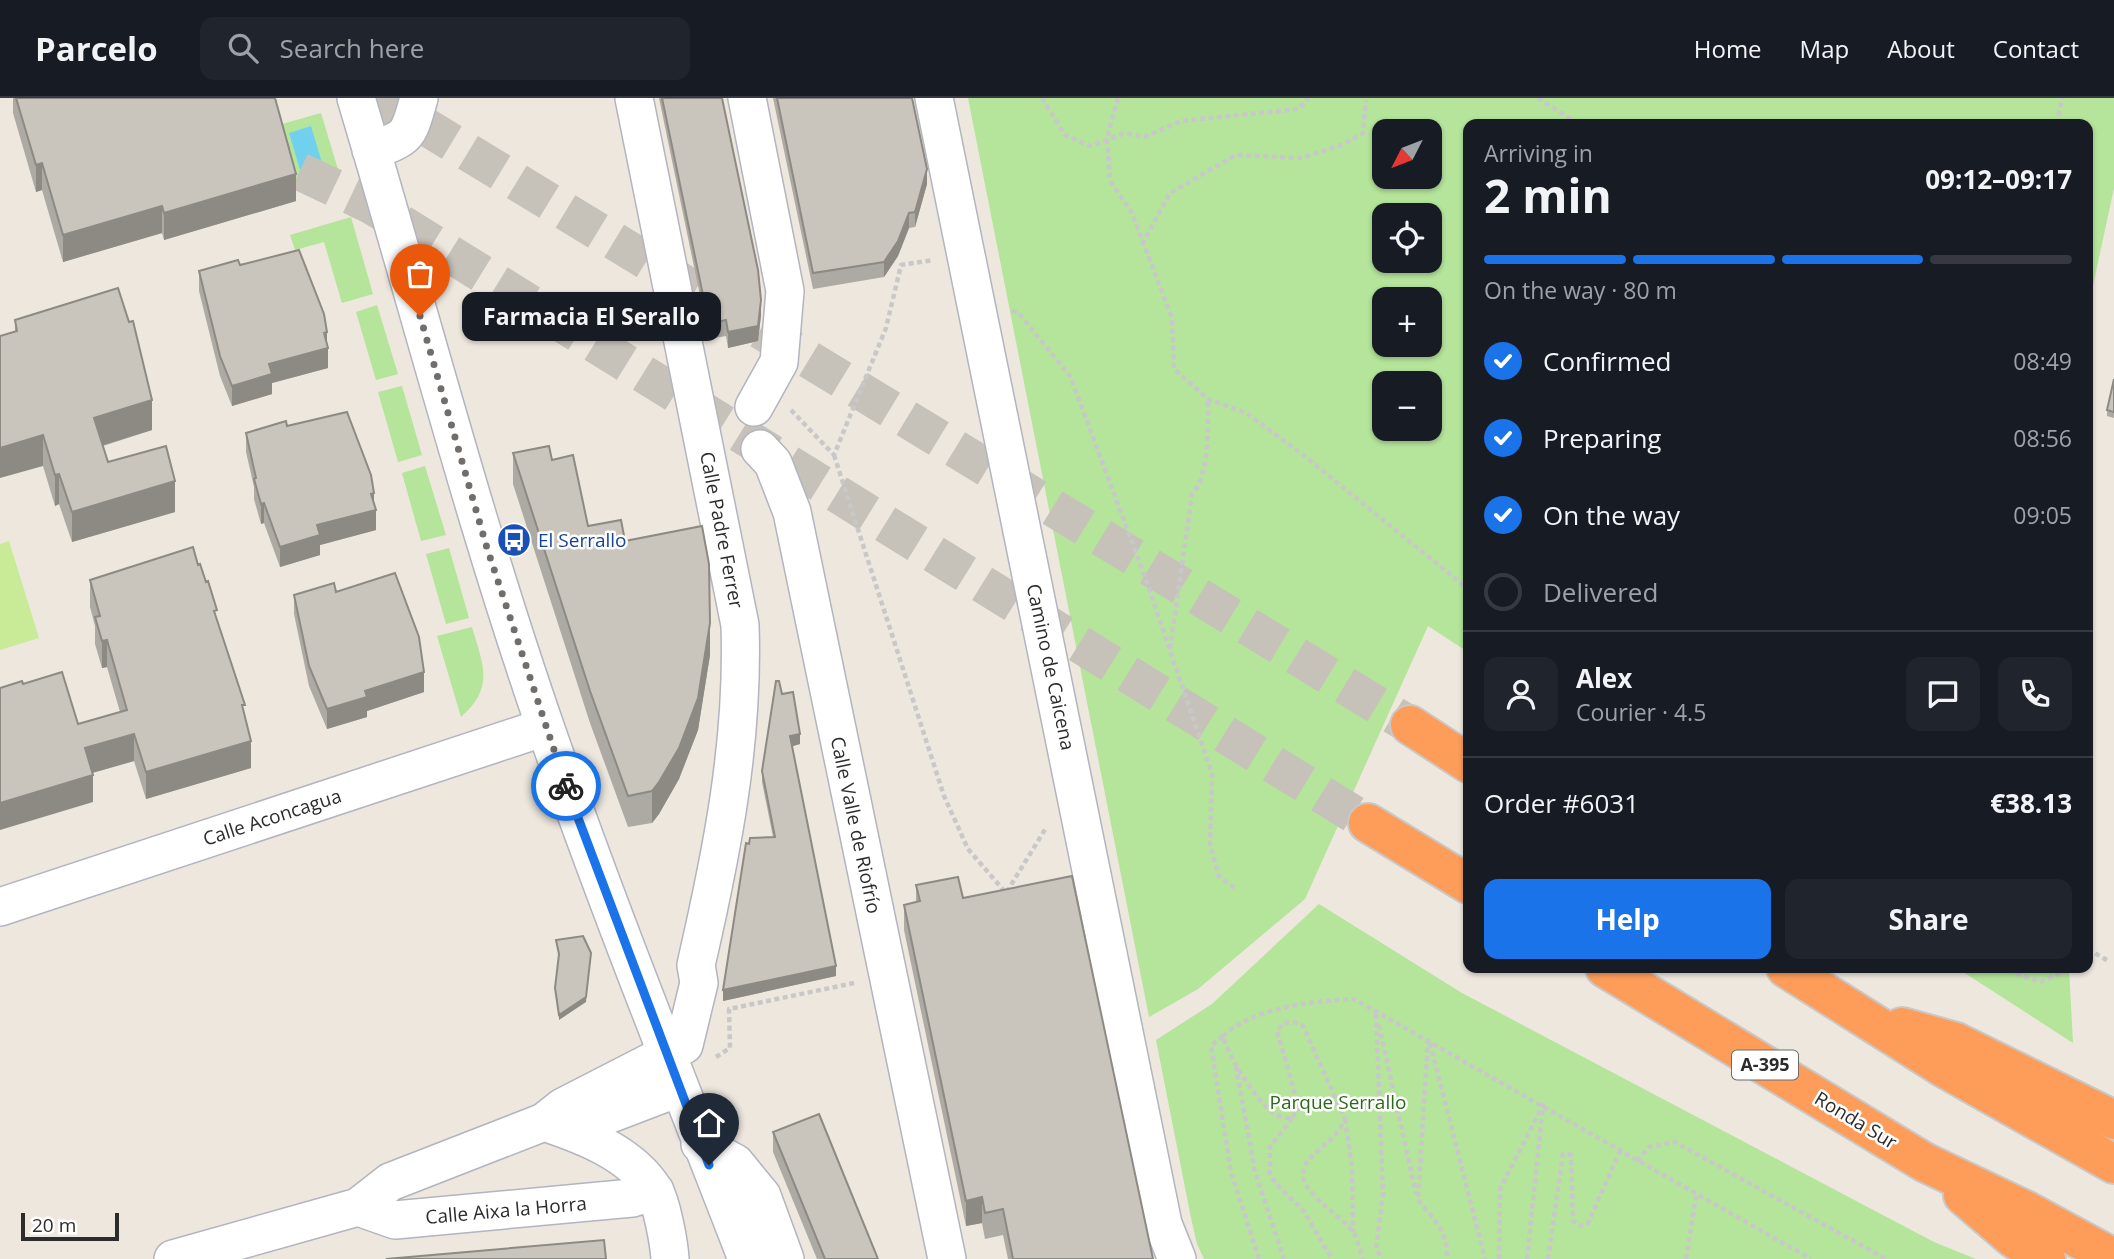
<!DOCTYPE html>
<meta charset="utf-8">
<style>
body{margin:0;font-family:"Open Sans",sans-serif;background:#20242c;color:#f1f3f6;height:100vh;display:flex;flex-direction:column;font-size:26px;white-space:nowrap}
*{box-sizing:border-box;margin:0}
p{font-size:23px;color:#9ea1a6}
.icon{flex:none;width:38px;height:38px;fill:none;stroke:currentColor;stroke-width:2;stroke-linecap:round;stroke-linejoin:round}
.map{position:relative;flex:1;overflow:hidden}
.side{position:absolute;left:1463px;top:21px;width:630px;height:854px;display:flex;flex-direction:column;background:#171b24;border-radius:14px;box-shadow:0 2px 5px #0004}
.side>*{flex:none}
.needle{width:46px;rotate:228deg}
.buttons{position:absolute;left:1372px;top:21px;display:grid;gap:14px}
.buttons a{display:grid;place-items:center;width:70px;height:70px;border-radius:14px;background:#171b24;box-shadow:0 2px 5px #0004;font-size:35px}
.scale{position:absolute;left:21px;bottom:18px;width:98px;box-sizing:border-box;padding-left:7px;border:4px solid #2c2c2c;border-top:0;font-size:19px;line-height:24px;white-space:nowrap;color:#2c2c2c;-webkit-text-stroke:5px #fff;paint-order:stroke}
.pin{position:absolute;display:grid;place-items:center;width:60px;height:60px;color:#fff;margin:-72px -30px;border-radius:50% 50% 50% 0;rotate:-45deg;box-shadow:0 0 7px #0007}
.pin .icon{rotate:45deg}
.courier{position:absolute;display:grid;place-items:center;width:70px;height:70px;margin:-35px;border:5px solid #1a73e8;border-radius:50%;background:#fff;color:#222;box-shadow:0 2px 9px #0007}
.bubble{position:absolute;height:49px;border-radius:14px;background:#171b24;box-shadow:0 2px 5px #0004;font-size:23px;font-weight:700;line-height:49px;text-align:center}
.head em{font-style:normal;font-weight:700}
.head div{display:flex;flex-direction:column-reverse}
.head{display:flex;align-items:center;justify-content:space-between;height:119px;padding:0 21px}
h1{font-size:46px;font-weight:700;line-height:52px}
.bar{display:grid;grid-template-columns:repeat(4,1fr);gap:10px 7px;align-content:center;height:84px;padding:0 21px}
.bar i{height:9px;border-radius:5px;background:#363941}
.bar .current{background:#1a73e8}
.bar p{grid-column:span 4}
.line{display:flex;align-items:center;gap:18px;padding:0 21px;border-top:2px solid #363941}
.line div{flex:1}
.round{display:grid;place-items:center;flex:none;width:74px;height:74px;border-radius:14px;background:#20242c}
ol{padding:0 21px;list-style:none}
li{display:flex;align-items:center;gap:21px;height:77px}
li p{margin-inline-start:auto}
li .icon{padding:7px;border-radius:50%;background:#1a73e8;color:#fff;stroke-width:4}
li:last-child{color:#9ea1a6}
li i{width:38px;height:38px;border:4px solid #363941;border-radius:50%}
.button{display:flex;gap:14px;margin-top:auto;padding:14px 21px}
.button a{flex:1;height:80px;border-radius:14px;background:#1a73e8;color:#fff;font-size:28px;font-weight:700;line-height:80px;text-align:center}
.button a+a{background:#20242c;color:#f1f3f6}
header{display:flex;align-items:center;gap:42px;box-sizing:border-box;height:98px;padding:0 35px;background:#171b24;border-bottom:2px solid #363941}
header strong{font-size:33px}
nav{display:flex;gap:38px;margin-inline-start:auto;font-size:24px}
.search{width:490px;height:63px;background:#20242c;display:flex;align-items:center;gap:18px;box-sizing:border-box;padding:0 24px;border-radius:14px;color:#9ea1a6;font-size:26px}
.map>svg:first-child{display:block}
.green{fill:#b5e49b;fill-rule:evenodd}
.pitch{fill:#c9eb97}
.water{fill:#72d0ef}
.lines{fill:none;stroke-linecap:round;stroke-linejoin:round}
.highway-tunnel{stroke:#c6c2ba;stroke-width:38;stroke-dasharray:38 19;stroke-linecap:butt}
.minor-casing{stroke:#b2b5bf;stroke-width:40}
.highway-casing{stroke:#c8c8c8;stroke-width:42}
.path{stroke:#c8c8c8;stroke-width:4.5;stroke-dasharray:5 3.5;stroke-linecap:butt}
.minor{stroke:#fff;stroke-width:37}
.highway{stroke:#fe9d59;stroke-width:38}
.wall{fill:#ada9a3}
.shaded-wall{fill:#8d8a84}
.building{fill:#c9c5bd;stroke:#8d8a84;stroke-width:2}
.done{stroke:#706d6a;stroke-width:7;stroke-dasharray:0 12.6}
.route{stroke:#1a73e8;stroke-width:9}
.labels{text-anchor:middle;stroke-width:5;stroke-linejoin:round;paint-order:stroke}
.shield{fill:#fff;stroke:#6b6b6b;stroke-width:2}
.shield-label{font-size:18px;font-weight:bold;fill:#2c2c2c}
.street-label{font-size:19px;fill:#2c2c2c;stroke:#fff}
.transit-label{font-size:19px;fill:#164399;stroke:#fff;text-anchor:start}
.park-label{font-size:19px;fill:#2c6a1b;stroke:#fff}
</style>
<header>
<strong>Parcelo</strong>
<div class="search"><svg class="icon" aria-label="search" viewBox="0 0 24 24"><circle cx="10" cy="10" r="6"/><path d="M15 15l6 6"/></svg>Search here</div>
<nav><a>Home</a><a>Map</a><a>About</a><a>Contact</a></nav>
</header>
<div class="map">
<svg width="2114" height="1161" viewBox="0 0 2114 1161">
<rect width="100%" height="100%" fill="#ede7de"/>
<!-- green -->
<path class="green" d="M968,0H2114V90L2088,211V26H1468V554L1428,528L1305,801L1198,891L1149,919ZM1430,33V79H1384V33ZM1430,117V163H1384V117ZM1384,201H1430V247H1384ZM1430,285V331H1384V285Z
M321,15L340,78L293,91L275,28Z
M351,119L373,196L342,205L324,144L295,152L290,137Z
M377,207L398,276L376,282L356,214Z
M402,288L422,357L398,364L378,294Z
M425,368L446,437L421,443L402,375Z
M449,450L469,520L446,526L426,456Z
M472,529C483,567 495,589 461,619L437,538Z
M1319,806L1462,895L1934,1144L1976,1161H1204L1197,1146L1191,1120L1156,942L1212,906Z
M1957,870H2069L2073,945Z"/>
<!-- pitch -->
<path class="pitch" d="M9,443L39,540L0,552V446Z"/>
<!-- water -->
<path class="water" d="M311,28L323,68L301,75L289,35Z"/>
<g class="lines">
<!-- highway-tunnel -->
<path class="highway-tunnel" d="M368,0L415,22L1410,627
M248,49L371,107L1368,725"/>
<!-- minor casing -->
<g class="minor-casing">
<path id="minor" d="M356,0C419,210 474,424 546,631C608,810 679,985 747,1161
M747,0L785,193L779,264L754,309
M934,0L1163,1126L1177,1161
M371,52C410,40 408,38 419,0
M760,351L773,365L792,414L947,1161
M0,809L545,629
M544,1024C583,1037 631,1055 654,1092C662,1106 669,1145 670,1161
M568,1032L678,990
M700,1046L735,1065L762,1098L785,1161
M358,1109L395,1122L632,1100L655,1093
M173,1161L358,1109L390,1084L544,1024L563,1009L684,947L699,885L696,867C722,754 744,644 740,527L634,0"/>
</g>
<!-- highway casing -->
<g class="highway-casing">
<path id="highway" d="M1410,627L1468,665
M1368,725L1468,786
M1605,870L1924,1064L2027,1113L2114,1160
M1786,870L1944,970L2114,1066
M1902,929L1956,944L2114,1022
M1963,1097L2013,1140L2046,1161"/>
</g>
<!-- path -->
<path class="path" d="M1042,0L1065,37L1090,48L1125,35L1144,39L1181,23L1299,11L1308,0
M1118,0L1107,40L1110,83L1131,113L1172,220L1174,271L1208,301L1246,315L1302,356L1468,491
M1538,0L1579,26
M2057,26L2062,0
M1142,146L1170,95L1236,57L1301,60L1344,46L1363,35L1366,2
M1012,213L1018,214L1070,278L1144,476L1212,676L1210,746L1219,779L1235,790
M791,312L834,357L886,230L901,167L933,162
M834,357L944,698L968,751L1006,795L1046,730
M1170,551L1192,396C1210,377 1208,327 1208,301
M2088,851L2110,864
M2000,870L2040,884L2061,875L2063,870
M1376,916L1383,1097L1376,1150L1382,1161
M1379,927L1416,1096
M1223,938C1254,909 1313,903 1354,901L1811,1161
M1428,941L1418,1102C1432,1119 1451,1137 1446,1161
M1430,945L1485,1161
M716,959L730,950L729,911L854,885
M1236,968L1255,1074L1284,1161
M1292,1020L1270,1049V1075L1275,1085L1303,1112L1332,1161
M1345,1021L1352,1069L1353,1134
M1637,1063L1649,1049L1675,1044L1886,1161
M1259,1161L1231,1074L1211,948L1223,938C1227,956 1255,1001 1271,1013C1278,1019 1284,1020 1292,1020L1299,1010L1277,933L1284,925L1295,924L1303,928L1345,1021C1334,1047 1311,1052 1304,1070C1295,1093 1343,1118 1354,1135C1358,1143 1360,1153 1363,1161
M1499,1161L1500,1091L1543,1007L1527,1161
M1548,1161L1563,1056L1571,1057L1573,1123L1580,1128L1588,1125L1620,1053
M1686,1161L1696,1098"/>
<!-- minor -->
<use href="#minor" class="minor"/>
<!-- highway -->
<use href="#highway" class="highway"/>
</g>
<!-- wall -->
<path class="wall" d="M13,0H275L296,103L164,142L162,135L63,164L42,92L36,94L13,15Z
M659,0H722L761,217L758,243L728,250L726,238L709,241Z
M773,0H912L927,86L915,129L909,130L898,158L884,179L813,191Z
M240,167L327,245L328,270L272,285V296L232,308L220,278L199,193V173Z
M15,222L152,332L103,348L108,364L175,414L72,444L59,406L55,408L43,368L15,233Z
M2114,281V320L2107,318V312Z
M287,328L374,406L376,432L320,447V457L280,469L264,425L261,426L254,401V389L246,354V335Z
M513,355L552,362L588,428L625,443L710,557L698,632L679,681L659,716L652,725L628,729L590,625L513,386Z
M198,467L217,522L245,619L251,670L146,701L134,663L92,675L93,704L23,586L78,626L120,614L107,569L102,570L95,546V528L90,509V482Z
M336,494L424,594L367,613V619L327,631L309,588L294,516V497Z
M782,596L800,646L792,648L836,878L723,903L749,746L773,739L762,684V673Z
M916,787L963,800L1153,1161H1008L1003,1137L985,1141L982,1125L966,1128L904,832V807L916,804Z
M773,1034L878,1161H817L773,1054Z"/>
<!-- shaded-wall -->
<path class="shaded-wall" d="M42,65V92L36,94V67Z
M927,71V86L915,129V114Z
M296,76V103L164,142V115Z
M162,108V135L63,164V137Z
M909,115V130L898,158L884,179V164Z
M761,202V217L758,243L728,250V234Z
M327,234V251L328,250V270L272,285V296L232,308V288Z
M152,302V332L94,350V320Z
M43,337V368L0,380V350Z
M59,376V406L55,408V377Z
M175,383V414L72,444V414Z
M374,395V412H376V432L320,447V457L280,469V449Z
M264,405V425L261,426V406Z
M710,525V557L698,632L679,681L659,716L652,725V693Z
M107,542V569L102,570V543Z
M424,574V594L367,613V619L327,631V611L365,593Z
M134,636V663L85,677V650Z
M800,636V646L790,649V638Z
M251,643V670L146,701V674Z
M93,677V704L0,732V705Z
M591,855L586,904L559,922V917Z
M836,868V878L723,903V892Z
M982,1099V1125L966,1128V1103Z"/>
<!-- building -->
<path class="building" d="M16,0H275L296,76L164,115L162,108L63,137L42,65L36,67Z
M662,0H722L758,172L761,202L758,228L728,234L726,222L709,226Z
M777,0H912L927,71L915,114L909,115L898,143L884,164L813,175Z
M299,152L324,216L327,234L324,235L328,250L269,266L272,276L232,288L220,258L199,173L238,162L240,167Z
M118,190L129,224L133,223L152,302L94,320L108,364L166,348L175,383L72,414L59,376L55,377L43,337L0,350V238L17,233L15,222Z
M2114,281V314L2107,312Z
M347,314L371,377L374,395L371,396L376,412L317,427L320,437L280,449L264,405L261,406L254,381L256,380L246,335L286,323L287,328Z
M549,348L552,362L573,357L588,428L621,422L625,443L702,428L709,466L710,525L698,600L679,650L659,684L652,693L628,698L590,593L513,355Z
M193,449L198,467L200,466L206,484L208,483L217,512L214,513L245,607H242L251,643L146,674L134,636L85,650L93,677L0,705V590L22,583L23,586L62,574L78,626L127,612L107,542L102,543L95,519L100,518L90,482Z
M395,475L419,539L424,574L365,593L367,599L327,611L309,568L294,497L334,485L336,494Z
M776,583H779L782,596L793,594L800,636L790,638L836,868L723,892L746,745L749,746L750,740L775,739L762,673Z
M1072,778L1153,1161H1013L1003,1111L985,1115L982,1099L966,1103L904,807L920,803L916,787L958,779L963,800Z
M583,838L591,855L586,899L559,917L555,890L559,856L556,842Z
M819,1016L878,1161H825L773,1034Z
M604,1142L606,1161H386Z"/>
<g class="lines">
<!-- done -->
<path class="done" d="M420,218L487,450L566,688"/>
<!-- route -->
<path class="route" d="M566,688L709,1067"/>
</g>
<!-- icons -->
<defs>
<g id="bus-disc" transform="scale(1.75)"><circle r="9.5" fill="#1a4fb4" stroke="#fff"/><path d="M-5-6H5V4H4V6H2V4H-2V6H-4V4H-5ZM-3.5-4V0h7V-4ZM-3.5 1.2v1.5H-2V1.2ZM2 1.2v1.5H3.5V1.2Z" fill="#fff"/></g>
</defs>
<g fill-rule="evenodd">
<use href="#bus-disc" x="514" y="442"/>
</g>
<g class="labels">
<!-- shield labels -->
<rect class="shield" x="1732" y="952.5" width="66" height="29" rx="5"/>
<g class="shield-label">
<text x="1765" y="973">A-395</text>
</g>
<!-- street labels -->
<g class="street-label">
<text transform="translate(722 432) rotate(79)" y="7">Calle Padre Ferrer</text>
<text transform="translate(1051 569) rotate(78)" y="7">Camino de Caicena</text>
<text transform="translate(272 719) rotate(-18)" y="7">Calle Aconcagua</text>
<text transform="translate(856 727) rotate(78)" y="7">Calle Valle de Riofrío</text>
<text transform="translate(1856 1022) rotate(31)" y="7">Ronda Sur</text>
<text transform="translate(506 1112) rotate(-5)" y="7">Calle Aixa la Horra</text>
</g>
<!-- transit labels -->
<g class="transit-label">
<text x="538" y="449">El Serrallo</text>
</g>
<!-- park labels -->
<g class="park-label">
<text x="1338" y="1011">Parque Serrallo</text>
</g>
</g>
</svg>
<div class="buttons">
<a><svg class="needle" viewBox="-14 -14 28 28"><path d="M0-13l5 13h-10z" fill="#e53935"/><path d="M0 13l5-13h-10z" fill="#9ea1a6"/></svg></a>
<a><svg class="icon" aria-label="locate" viewBox="0 0 24 24"><circle cx="12" cy="12" r="6"/><path d="M12 2v4M12 18v4M2 12h4M18 12h4"/></svg></a>
<a>+</a>
<a>−</a>
</div>
<div class="scale">20 m</div>
<div class="pin" style="left:420px;top:218px;background:#ea580c"><svg class="icon" aria-label="bag" viewBox="0 0 24 24"><path d="M5 8h14l-1 12H6zM9 8a3 3 0 0 1 6 0"/></svg></div>
<div class="pin" style="left:709px;top:1067px;background:#1f2937"><svg class="icon" aria-label="home" viewBox="0 0 24 24"><path d="M3 11l9-7 9 7M6 9v11h12V9"/></svg></div>
<div class="courier" style="left:566px;top:688px"><svg class="icon" aria-label="bike" viewBox="0 0 24 24"><circle cx="6" cy="16" r="4"/><circle cx="18" cy="16" r="4"/><path d="M6 16l4-8h5l3 8M10 8l3 8H6M13 5h3"/></svg></div>
<div class="bubble" style="left:462px;top:194px;width:259px">Farmacia El Serallo</div>
<section class="side">
<div class="head"><div><h1>2 min</h1><p>Arriving in</p></div><em>09:12–09:17</em></div>
<div class="bar"><i class="current"></i><i class="current"></i><i class="current"></i><i></i><p>On the way · 80 m</p></div>
<ol>
<li><svg class="icon" aria-label="check" viewBox="0 0 24 24"><path d="M5 12l5 5 9-10"/></svg>Confirmed<p>08:49</p></li>
<li><svg class="icon" aria-label="check" viewBox="0 0 24 24"><path d="M5 12l5 5 9-10"/></svg>Preparing<p>08:56</p></li>
<li><svg class="icon" aria-label="check" viewBox="0 0 24 24"><path d="M5 12l5 5 9-10"/></svg>On the way<p>09:05</p></li>
<li><i></i>Delivered</li>
</ol>
<div class="line" style="height:126px"><a class="round"><svg class="icon" aria-label="person" viewBox="0 0 24 24"><circle cx="12" cy="8" r="4"/><path d="M4 21q1-7 8-7t8 7"/></svg></a><div><b>Alex</b><p>Courier · 4.5</p></div><a class="round"><svg class="icon" aria-label="chat" viewBox="0 0 24 24"><path d="M4 5h16v11H9l-5 4z"/></svg></a><a class="round"><svg class="icon" aria-label="phone" viewBox="0 0 24 24"><path d="M5 4h4l2 5-3 2q2 4 5 5l2-3 5 2v4C11 20 4 13 5 4z"/></svg></a></div>
<div class="line" style="height:91px"><div>Order #6031</div><b>€38.13</b></div>
<div class="button"><a>Help</a><a>Share</a></div>
</section>
</div>
